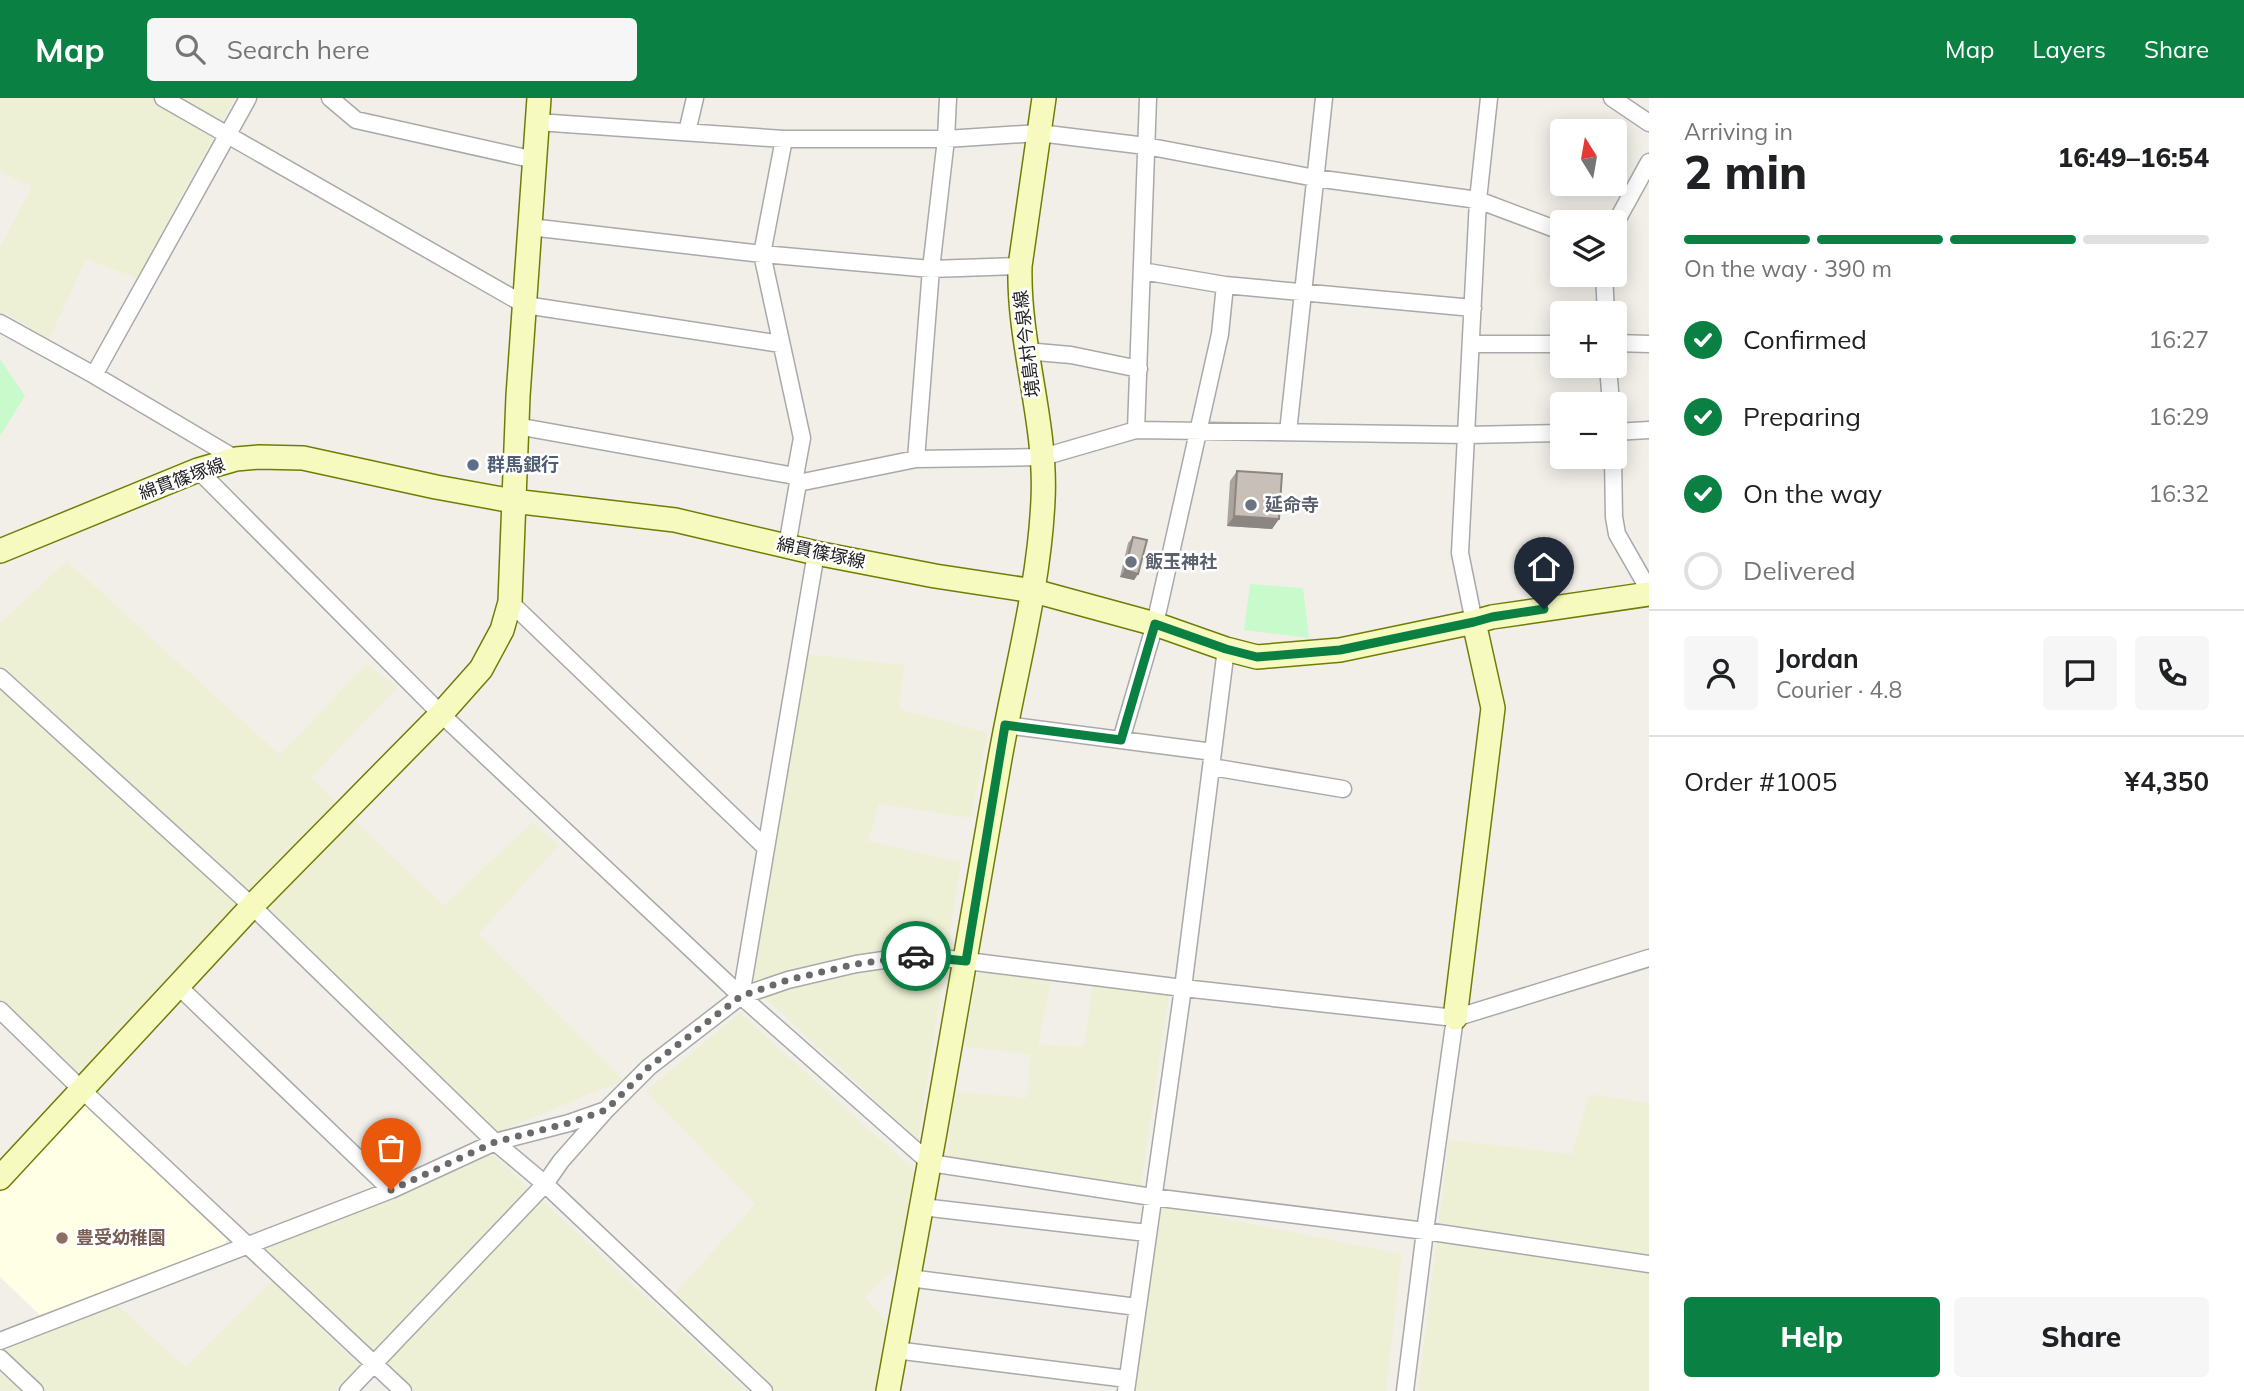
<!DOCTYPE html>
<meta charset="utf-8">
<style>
body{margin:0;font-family:Mulish,"Noto Sans JP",sans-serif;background:#f6f6f6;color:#202124;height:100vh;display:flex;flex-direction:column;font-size:26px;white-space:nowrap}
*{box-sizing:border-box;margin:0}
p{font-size:23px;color:#757577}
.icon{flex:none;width:38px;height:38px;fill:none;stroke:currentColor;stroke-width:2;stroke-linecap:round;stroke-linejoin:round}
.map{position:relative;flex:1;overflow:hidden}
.details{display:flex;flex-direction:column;background:#fff;width:595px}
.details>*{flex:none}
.needle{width:46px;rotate:349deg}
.fabs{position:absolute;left:1550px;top:21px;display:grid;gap:14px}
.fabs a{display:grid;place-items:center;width:77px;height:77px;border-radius:7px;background:#fff;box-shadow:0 4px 18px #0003;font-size:35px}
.pin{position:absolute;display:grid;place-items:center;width:60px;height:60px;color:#fff;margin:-72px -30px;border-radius:50% 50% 50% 0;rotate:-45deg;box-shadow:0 0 7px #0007}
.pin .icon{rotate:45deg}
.courier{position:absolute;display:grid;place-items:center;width:70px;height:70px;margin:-35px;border:5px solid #0b8043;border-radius:50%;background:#fff;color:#222;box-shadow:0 2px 9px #0007}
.summary em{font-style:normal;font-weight:800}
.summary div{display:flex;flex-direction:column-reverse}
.summary{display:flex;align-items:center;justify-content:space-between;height:119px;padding:0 35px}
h1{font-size:46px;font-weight:800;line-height:52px}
.bar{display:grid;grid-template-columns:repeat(4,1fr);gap:10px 7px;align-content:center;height:84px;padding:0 35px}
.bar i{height:9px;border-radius:5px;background:#e0e0e0}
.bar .selected{background:#0b8043}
.bar p{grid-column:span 4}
.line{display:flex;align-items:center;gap:18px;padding:0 35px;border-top:2px solid #e0e0e0}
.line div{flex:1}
.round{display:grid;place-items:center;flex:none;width:74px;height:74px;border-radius:7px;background:#f6f6f6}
ol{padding:0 35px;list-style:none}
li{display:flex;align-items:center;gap:21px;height:77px}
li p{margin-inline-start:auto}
li .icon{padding:7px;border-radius:50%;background:#0b8043;color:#fff;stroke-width:4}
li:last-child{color:#757577}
li i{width:38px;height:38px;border:4px solid #e0e0e0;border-radius:50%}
.primary-button{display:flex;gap:14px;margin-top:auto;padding:14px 35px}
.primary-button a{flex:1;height:80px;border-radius:7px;background:#0b8043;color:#fff;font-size:28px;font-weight:800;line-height:80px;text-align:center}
.primary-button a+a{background:#f6f6f6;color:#202124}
header{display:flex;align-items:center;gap:42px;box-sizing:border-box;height:98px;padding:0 35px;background:#0b8043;color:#fff}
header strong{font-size:33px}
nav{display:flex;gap:38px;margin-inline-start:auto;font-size:24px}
.search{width:490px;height:63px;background:#f6f6f6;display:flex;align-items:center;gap:18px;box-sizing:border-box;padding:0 24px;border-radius:7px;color:#757577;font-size:26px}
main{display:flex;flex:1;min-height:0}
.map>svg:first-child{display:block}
.education{fill:#ffffe5}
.farmland{fill:#eef0d5}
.park{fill:#c8facc}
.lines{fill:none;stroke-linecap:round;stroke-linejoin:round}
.street-casing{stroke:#a9a9a9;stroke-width:19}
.secondary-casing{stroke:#707d05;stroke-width:26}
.street{stroke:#fff;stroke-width:16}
.secondary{stroke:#f7fabf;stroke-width:23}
.wall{fill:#aba49e}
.shaded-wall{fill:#8b8681}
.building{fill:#c7bfb8;stroke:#8b8681;stroke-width:2}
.done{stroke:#6b6a68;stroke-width:7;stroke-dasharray:0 12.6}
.route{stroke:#0b8043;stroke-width:9}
.service-dot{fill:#5c6f8a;stroke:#fff;stroke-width:2.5}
.worship-dot{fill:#6b7280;stroke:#fff;stroke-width:2.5}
.education-dot{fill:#8d6e63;stroke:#fff;stroke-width:2.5}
.labels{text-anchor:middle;stroke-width:5;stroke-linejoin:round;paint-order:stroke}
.street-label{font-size:18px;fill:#222;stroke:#fff}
.service-label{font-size:18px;font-weight:bold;fill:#4e5e75;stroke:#fff;text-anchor:start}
.worship-label{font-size:18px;font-weight:bold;fill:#5b616d;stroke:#fff;text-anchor:start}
.education-label{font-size:18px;font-weight:bold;fill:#785e54;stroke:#fff;text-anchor:start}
</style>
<header>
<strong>Map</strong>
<div class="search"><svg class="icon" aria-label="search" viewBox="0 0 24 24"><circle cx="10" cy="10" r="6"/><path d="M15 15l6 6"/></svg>Search here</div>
<nav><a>Map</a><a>Layers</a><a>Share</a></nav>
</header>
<main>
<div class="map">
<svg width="1649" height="1293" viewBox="0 0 1649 1293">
<rect width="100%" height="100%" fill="#f2efe9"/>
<!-- education -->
<path class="education" d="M83,1007L90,1008L228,1141L223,1148L43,1220L0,1179V1095Z"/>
<!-- farmland -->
<path class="farmland" d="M0,0H235L137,180L86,161L49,242L0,212V149L32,89L0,73Z
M67,463L280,657L366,566L398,589L311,680L444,808L532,724L559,747L479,836L623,982L496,1035L254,798L81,982L0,904V525Z
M806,556L904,567L899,611L988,635L971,720L879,706L868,743L961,764L918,1042L752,888Z
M979,867L1051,882L1038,946L1084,949L1093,882L1169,896L1141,1088L948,1062L954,993L1027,1000L1031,956L964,949Z
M740,915L916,1074L905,1161L865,1199L886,1225L876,1293H772L671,1200L755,1106L646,993Z
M1589,996L1649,1005V1293H1418L1449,1042L1572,1056Z
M491,1055L747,1293H413L261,1150Z
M1160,1108L1402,1156L1386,1293H1132Z
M272,1183L359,1267L334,1293H0V1277L12,1262L0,1251L114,1204L185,1269Z"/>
<!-- park -->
<path class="park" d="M0,261L25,298L0,338Z
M1250,486L1303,490L1309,540L1244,532Z"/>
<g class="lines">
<!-- street casing -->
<g class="street-casing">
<path id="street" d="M163,0L525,207L781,246
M330,0L356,22L535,62
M1612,0L1649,25
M537,24L784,41H946L1039,35L1146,48L1315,80L1478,102L1563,134
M687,34L695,0
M784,41L762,156L802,340L795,378L798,385L787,448
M1615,126L1649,64
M530,129L762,156L931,171L1020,168
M1142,173L1225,187L1473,210
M1604,177L1606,215
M0,225L94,277L236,361
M1615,245L1649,246
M1472,246H1563
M1025,253L1071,257L1139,271
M1608,268L1611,306
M94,277L248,0
M522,329L795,378
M1136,332L1148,0
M1288,334L1324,0
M1615,334L1649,332
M1613,359L1614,419L1617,436L1649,492
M916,361L931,171L946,41L948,0
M198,372L441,616L741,898L930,1065L1152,1099L1425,1133L1649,1166
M798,385L916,361L1043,359L1136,332L1467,337L1563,335
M510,504L766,750
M1474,524L1460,455L1478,102L1489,0
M0,579L252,808L495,1044L545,1086L764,1293
M1005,627L1213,654
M1121,642L1155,526L1220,236L1225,187
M1212,669L1343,691
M177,887L391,1092
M741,898L816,455
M0,912L82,992L403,1293
M922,1109L1147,1135
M909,1180L1137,1209
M0,1243L391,1092L495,1044L569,1025L603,1013
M895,1252L1127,1281
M0,1260L35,1293
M348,1293L545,1086L561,1063L606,1012L649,969L741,898L788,882L856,866L911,858L951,861L1183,890L1455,920L1649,860
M1126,1293L1183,890L1226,551
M1405,1293L1425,1133L1455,920"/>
</g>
<!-- secondary casing -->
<g class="secondary-casing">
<path id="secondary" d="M0,453L198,372L236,361L259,359L303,360L436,389L513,403L675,422L816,455L935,478L1034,493L1155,526L1226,551L1257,559L1340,552L1474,524L1492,519L1649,496
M1455,920L1493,610L1474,524
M0,1080L252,808L441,616L481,571L502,532L510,504L518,298L539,0
M888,1293C926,1086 963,880 998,672C1013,582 1039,493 1043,402C1047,324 1018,247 1020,168L1044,0"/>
</g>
<!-- street -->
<use href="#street" class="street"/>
<!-- secondary -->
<use href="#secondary" class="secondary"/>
</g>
<!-- wall -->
<path class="wall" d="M1237,373L1279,421L1272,431L1227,428L1230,383Z
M1133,439L1138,476L1134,482L1120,479L1128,445Z"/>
<!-- shaded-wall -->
<path class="shaded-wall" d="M1234,418L1279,421L1272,431L1227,428Z
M1125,472L1138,476L1134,482L1120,479Z"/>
<!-- building -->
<path class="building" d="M1237,373L1282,376L1279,421L1234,418Z
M1133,439L1147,442L1138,476L1125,472Z"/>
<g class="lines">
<!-- done -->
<path class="done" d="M391,1092L495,1044L569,1025L606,1012L649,969L741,898L788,882L856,866L916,858"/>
<!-- route -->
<path class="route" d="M916,858L966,863L1005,627L1121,642L1155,526L1226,551L1257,559L1340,552L1474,524L1492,519L1544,511"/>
</g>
<!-- markers -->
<circle class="service-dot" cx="473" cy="367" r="7"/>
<g class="worship-dot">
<circle cx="1251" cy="407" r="7"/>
<circle cx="1131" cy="464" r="7"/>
</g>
<circle class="education-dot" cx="62" cy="1140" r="7"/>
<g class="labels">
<!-- street labels -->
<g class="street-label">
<text transform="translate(1027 246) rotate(-97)" y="6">境島村今泉線</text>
<text transform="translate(182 381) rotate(-20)" y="6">綿貫篠塚線</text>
<text transform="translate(821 455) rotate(12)" y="6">綿貫篠塚線</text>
</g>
<!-- service labels -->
<g class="service-label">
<text x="487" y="373">群馬銀行</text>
</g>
<!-- worship labels -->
<g class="worship-label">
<text x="1265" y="413">延命寺</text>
<text x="1145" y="470">飯玉神社</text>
</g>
<!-- education labels -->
<g class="education-label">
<text x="76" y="1146">豊受幼稚園</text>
</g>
</g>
</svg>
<div class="fabs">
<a><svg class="needle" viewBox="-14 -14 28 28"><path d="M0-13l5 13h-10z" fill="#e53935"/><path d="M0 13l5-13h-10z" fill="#757577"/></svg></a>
<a><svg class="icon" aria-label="layers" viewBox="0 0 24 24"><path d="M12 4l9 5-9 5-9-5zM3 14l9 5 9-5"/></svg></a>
<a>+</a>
<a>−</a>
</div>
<div class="pin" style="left:391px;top:1092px;background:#ea580c"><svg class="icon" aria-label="bag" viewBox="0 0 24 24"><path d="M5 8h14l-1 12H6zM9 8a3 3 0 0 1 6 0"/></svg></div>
<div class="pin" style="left:1544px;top:511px;background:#1f2937"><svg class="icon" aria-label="home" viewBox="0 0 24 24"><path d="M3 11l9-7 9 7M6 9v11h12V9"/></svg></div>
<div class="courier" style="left:916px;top:858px"><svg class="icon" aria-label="car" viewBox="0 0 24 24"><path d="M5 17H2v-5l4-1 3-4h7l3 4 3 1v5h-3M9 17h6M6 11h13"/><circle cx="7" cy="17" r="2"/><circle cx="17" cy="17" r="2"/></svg></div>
</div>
<section class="details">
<div class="summary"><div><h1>2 min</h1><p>Arriving in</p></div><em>16:49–16:54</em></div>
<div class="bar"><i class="selected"></i><i class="selected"></i><i class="selected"></i><i></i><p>On the way · 390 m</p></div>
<ol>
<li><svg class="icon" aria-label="check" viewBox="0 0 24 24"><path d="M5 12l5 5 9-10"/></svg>Confirmed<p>16:27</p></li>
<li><svg class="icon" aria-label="check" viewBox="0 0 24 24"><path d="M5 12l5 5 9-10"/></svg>Preparing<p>16:29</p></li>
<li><svg class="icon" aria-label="check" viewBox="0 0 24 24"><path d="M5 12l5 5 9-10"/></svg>On the way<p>16:32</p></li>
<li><i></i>Delivered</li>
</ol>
<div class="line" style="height:126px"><a class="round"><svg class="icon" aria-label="person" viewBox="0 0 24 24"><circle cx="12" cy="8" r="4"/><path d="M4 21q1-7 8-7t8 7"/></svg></a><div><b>Jordan</b><p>Courier · 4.8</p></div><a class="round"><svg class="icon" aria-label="chat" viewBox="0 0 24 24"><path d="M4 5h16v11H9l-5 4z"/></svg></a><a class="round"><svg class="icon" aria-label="phone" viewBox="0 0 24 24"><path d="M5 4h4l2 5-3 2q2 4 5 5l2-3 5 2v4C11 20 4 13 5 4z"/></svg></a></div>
<div class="line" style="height:91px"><div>Order #1005</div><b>¥4,350</b></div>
<div class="primary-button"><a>Help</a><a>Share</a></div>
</section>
</main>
